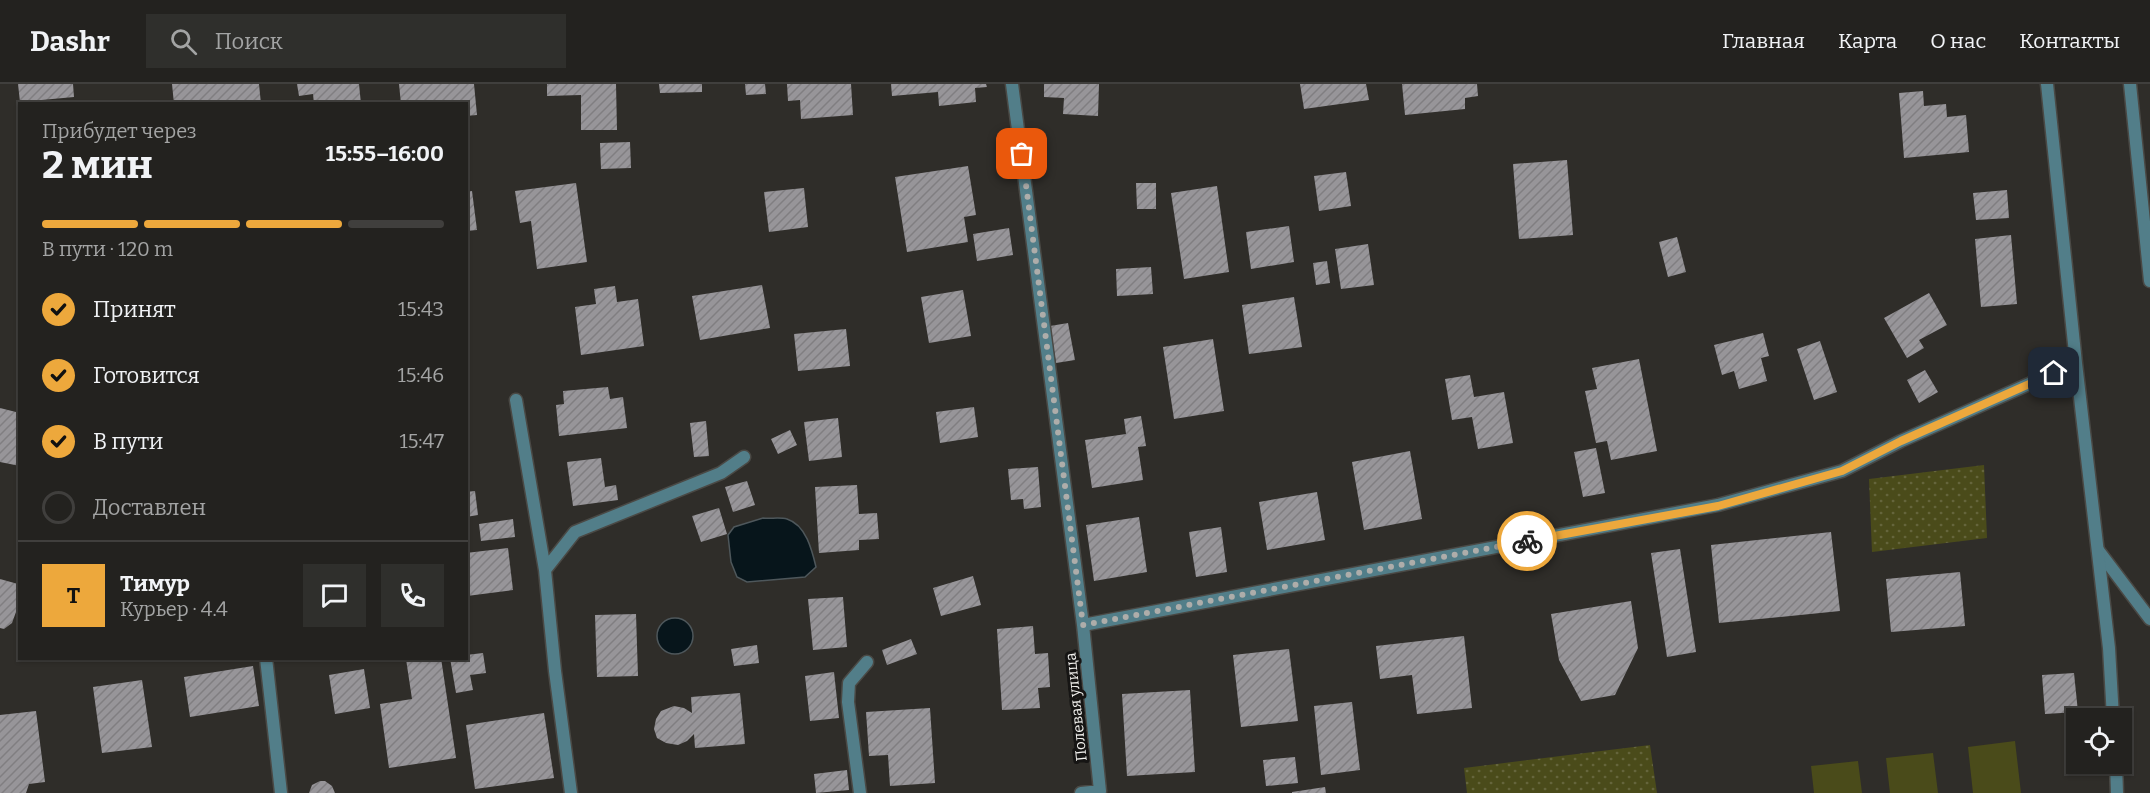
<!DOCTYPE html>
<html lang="ru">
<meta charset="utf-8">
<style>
body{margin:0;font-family:Bitter,serif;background:#2f2f2c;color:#f1f3f6;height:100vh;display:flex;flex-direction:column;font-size:22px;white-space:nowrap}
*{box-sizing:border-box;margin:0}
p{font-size:20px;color:#a3a4a4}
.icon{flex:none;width:33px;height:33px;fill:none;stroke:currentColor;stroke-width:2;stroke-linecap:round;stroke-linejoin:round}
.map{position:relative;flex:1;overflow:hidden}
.sheet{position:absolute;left:18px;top:18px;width:450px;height:558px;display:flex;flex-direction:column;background:#23221f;border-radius:0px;box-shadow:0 2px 4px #0004,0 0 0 2px #403f3d}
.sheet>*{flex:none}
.tools{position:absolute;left:2066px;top:624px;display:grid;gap:12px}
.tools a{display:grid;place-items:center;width:66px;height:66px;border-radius:0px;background:#23221f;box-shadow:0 2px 4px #0004,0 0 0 2px #403f3d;font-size:30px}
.pin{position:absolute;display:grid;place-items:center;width:51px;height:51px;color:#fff;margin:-26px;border-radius:12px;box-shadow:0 3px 9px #0006}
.courier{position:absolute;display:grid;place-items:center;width:60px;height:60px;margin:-30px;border:4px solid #eda83c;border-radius:50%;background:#fff;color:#222;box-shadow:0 2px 8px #0007}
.headline em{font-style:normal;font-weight:700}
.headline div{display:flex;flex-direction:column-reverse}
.headline{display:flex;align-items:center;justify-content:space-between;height:102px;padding:0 24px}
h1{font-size:39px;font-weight:700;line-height:45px}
.bar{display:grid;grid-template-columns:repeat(4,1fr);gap:9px 6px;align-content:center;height:72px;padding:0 24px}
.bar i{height:8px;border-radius:4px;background:#403f3d}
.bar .current{background:#eda83c}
.bar p{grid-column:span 4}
.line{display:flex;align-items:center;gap:15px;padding:0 24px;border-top:2px solid #403f3d}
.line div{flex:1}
.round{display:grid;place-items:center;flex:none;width:63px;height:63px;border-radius:0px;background:#2f2f2c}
ol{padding:0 24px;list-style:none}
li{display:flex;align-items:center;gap:18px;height:66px}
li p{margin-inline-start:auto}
li .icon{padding:6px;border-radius:50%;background:#eda83c;color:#111;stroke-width:4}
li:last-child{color:#a3a4a4}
li i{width:33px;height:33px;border:3px solid #403f3d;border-radius:50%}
header{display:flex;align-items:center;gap:36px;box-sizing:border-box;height:84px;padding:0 30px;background:#23221f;border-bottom:2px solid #403f3d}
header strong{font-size:28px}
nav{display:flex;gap:33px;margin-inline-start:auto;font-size:21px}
.search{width:420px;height:54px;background:#2f2f2c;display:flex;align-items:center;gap:15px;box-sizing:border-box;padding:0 21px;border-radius:0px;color:#a3a4a4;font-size:22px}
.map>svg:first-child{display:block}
.grass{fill:url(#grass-dots)}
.pitch{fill:#4a4b1a}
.water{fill:#07151b;stroke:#4e575b;stroke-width:1.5}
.building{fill:url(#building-hatch)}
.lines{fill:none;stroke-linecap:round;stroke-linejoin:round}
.lane-casing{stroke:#4a4945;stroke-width:15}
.street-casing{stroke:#4a4945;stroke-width:15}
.lane{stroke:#527e89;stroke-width:12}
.street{stroke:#527e89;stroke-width:12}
.done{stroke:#aeadaa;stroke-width:6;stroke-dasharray:0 10.8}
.route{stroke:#eda83c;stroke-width:8}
.labels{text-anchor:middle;stroke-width:6;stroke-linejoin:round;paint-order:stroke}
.street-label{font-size:15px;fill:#f3f2ef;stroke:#161514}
</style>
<header>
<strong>Dashr</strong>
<div class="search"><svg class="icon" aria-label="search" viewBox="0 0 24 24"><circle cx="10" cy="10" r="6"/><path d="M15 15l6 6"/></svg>Поиск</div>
<nav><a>Главная</a><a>Карта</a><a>О нас</a><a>Контакты</a></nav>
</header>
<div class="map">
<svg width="2150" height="709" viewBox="0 0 2150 709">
<defs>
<pattern id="grass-dots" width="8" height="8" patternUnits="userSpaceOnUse" patternTransform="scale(1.5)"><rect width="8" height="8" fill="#4a4b1a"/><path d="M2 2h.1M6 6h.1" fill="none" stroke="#65653c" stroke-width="1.8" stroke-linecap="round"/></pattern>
<pattern id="building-hatch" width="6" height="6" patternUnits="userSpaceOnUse" patternTransform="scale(1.5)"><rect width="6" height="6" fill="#979599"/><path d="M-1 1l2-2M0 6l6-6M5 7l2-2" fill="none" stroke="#807e81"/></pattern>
</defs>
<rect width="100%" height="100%" fill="#2f2d29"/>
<!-- grass -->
<path class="grass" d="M1984,381L1987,454L1872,468L1869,395Z
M1650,661L1657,709H1467L1464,684Z"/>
<!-- pitch -->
<path class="pitch" d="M2015,657L2021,709H1973L1968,663Z
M1933,669L1938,709H1890L1886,674Z
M1858,677L1862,709H1814L1811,682Z"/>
<!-- water -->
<path class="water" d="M763,434C770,435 780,433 787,435C806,441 812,466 816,483L805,493L747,498L737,493L731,478L728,451L734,443Z
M657 552a18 18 0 1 1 36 0a18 18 0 1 1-36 0Z"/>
<!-- building -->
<path class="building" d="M18,0H73L74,13L20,18Z
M172,0H259L261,20H174Z
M297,0H359L361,20H314L313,10L299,12Z
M399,0H474L477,31L466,32V20H401Z
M547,0H616L617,46H581V11L547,12Z
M659,0H702V8L660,9Z
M745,0H765L766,10L746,11Z
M787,0H851L853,31L801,35L800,16L788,17Z
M891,0H986L987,3L975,4L976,18L939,22L938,8L892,12Z
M1044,0H1099L1098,32L1063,30L1064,14L1044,13Z
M1300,0H1366L1369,16L1304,25Z
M1402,0H1477L1478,12L1465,14V25L1405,31Z
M1923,7L1924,22L1946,20L1947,33L1966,31L1969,68L1904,74L1899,9Z
M630,58L631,84L601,85L600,59Z
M1567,76L1573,151L1519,155L1513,80Z
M968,82L976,131L964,133L968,158L907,168L895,93Z
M1346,88L1351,122L1319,127L1314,92Z
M576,99L587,178L537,185L531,137L520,139L515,107Z
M1136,99H1156V125H1137Z
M1217,102L1229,188L1184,195L1171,109Z
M804,104L808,143L769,148L764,108Z
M2007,106L2009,134L1976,136L1973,109Z
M472,107L477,146L466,147V108Z
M1289,142L1294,178L1251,185L1246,148Z
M1009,144L1013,171L977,177L973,150Z
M2011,151L2017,220L1981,223L1975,155Z
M1677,153L1686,188L1668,193L1659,158Z
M1368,160L1374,201L1341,205L1335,165Z
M1327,177L1330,199L1316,201L1313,179Z
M1151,183L1153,210L1117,212L1116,185Z
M762,201L770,244L700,256L692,212Z
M615,202L617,218L638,215L644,262L581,271L575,223L596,220L594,205Z
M963,206L971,252L929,259L921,213Z
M1929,209L1947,241L1919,256L1924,264L1907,274L1884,234Z
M1294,213L1302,263L1249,270L1242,221Z
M1068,239L1075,276L1056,279L1050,242Z
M846,245L850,282L798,287L794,250Z
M1763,249L1769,272L1761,274L1767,297L1739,305L1734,287L1722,291L1714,261Z
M1213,255L1224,327L1174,335L1163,263Z
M1820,257L1837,308L1814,316L1797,265Z
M1639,275L1657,367L1611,376L1607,357L1596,359L1585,307L1597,305L1592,284Z
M1925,286L1938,308L1919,319L1907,296Z
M1470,291L1474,313L1504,308L1513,359L1478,365L1472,333L1452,336L1445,295Z
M608,303L610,315L623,313L627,344L559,352L556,321L564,320L563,307Z
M974,323L978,353L940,359L936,328Z
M0,324L20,329V382L0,378Z
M1141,332L1146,362L1138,363L1143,396L1092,404L1085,356L1126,350L1124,335Z
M838,334L842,373L809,377L804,338Z
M706,337L709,372L694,373L690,339Z
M790,346L797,361L778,370L771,355Z
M1596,364L1605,409L1583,413L1574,368Z
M1410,367L1422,435L1364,446L1352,378Z
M601,374L605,403L616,401L618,416L573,422L567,378Z
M1038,383L1041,423L1024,425L1023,415L1011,416L1008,385Z
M747,397L755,421L733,428L725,403Z
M857,401L859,430L877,429L879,455L859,456V466L819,469L815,403Z
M475,407L478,431L466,433V408Z
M1317,408L1325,456L1267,466L1259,418Z
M719,424L727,450L701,458L692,432Z
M1139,433L1147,488L1094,497L1086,441Z
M513,435L515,453L481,457L479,440Z
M1221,443L1227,488L1196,493L1189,448Z
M1831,448L1840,527L1719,539L1711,461Z
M508,464L513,506L467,512L466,469Z
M1680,465L1696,568L1667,573L1651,469Z
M1960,488L1965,542L1891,548L1886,495Z
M973,492L981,521L941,532L933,504Z
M0,495L18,500L20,505V517L12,539L4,545L0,544Z
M843,513L847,563L813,566L808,515Z
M1631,517L1638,564L1615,611L1581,617L1559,576L1551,530Z
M636,530L638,592L597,593L595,531Z
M1033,542L1035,570L1048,569L1050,603L1038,604L1040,624L1002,626L997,545Z
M1464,552L1472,624L1417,630L1412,591L1380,595L1376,562Z
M911,555L917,570L887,581L882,566Z
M757,561L759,579L734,582L731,565Z
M1289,565L1298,637L1241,643L1233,571Z
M483,569L486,589L470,591L473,606L456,609L450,574H466V571Z
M441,574L456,674L389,684L380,620L412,615L406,575Z
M253,582L259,622L190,633L184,593Z
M364,585L370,624L335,630L329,591Z
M834,588L839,634L810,637L805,592Z
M2074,589L2078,628L2045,630L2042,591Z
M142,596L152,663L102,669L93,603Z
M1190,606L1195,688L1127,692L1122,610Z
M740,609L745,660L695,664L694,650L687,657L678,661L666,659L657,654L654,645L656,635L661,627L674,622L684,624L692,629L691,613Z
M1352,618L1360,686L1321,691L1314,622Z
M930,624L935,699L890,702L888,671L869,672L866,628Z
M36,627L45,698L29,700L26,709H0V631Z
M544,629L554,694L475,705L466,641Z
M1295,673L1298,699L1266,702L1263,676Z
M847,686L849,706L816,709L814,690Z
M320,697H325L332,702L335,709H309L312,701Z
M1325,703L1326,709H1292V708Z"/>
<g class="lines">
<!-- lane casing -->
<g class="lane-casing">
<path id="lane" d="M2130,0L2150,197
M516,316L545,486
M2098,466L2150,535
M266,574L281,709
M571,709L555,587L545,486L575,448L721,389L744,373
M860,709L848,618L849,599L867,578"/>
</g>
<!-- street casing -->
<g class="street-casing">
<path id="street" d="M1012,0L1083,541
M2047,0L2076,279L2109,564L2113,634
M2116,680L2117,709
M1081,709L1100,707L1083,541L1718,421L1842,387L1901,357L2076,279"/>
</g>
<!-- lane -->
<use href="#lane" class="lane"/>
<!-- street -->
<use href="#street" class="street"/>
</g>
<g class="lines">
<!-- done -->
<path class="done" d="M1022,70L1083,541L1527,457"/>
<!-- route -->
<path class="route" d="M1527,457L1718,422L1842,387L1901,357L2054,289"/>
</g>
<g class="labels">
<!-- street labels -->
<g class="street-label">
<text transform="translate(1076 623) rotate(-96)" y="5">Полевая улица</text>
</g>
</g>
</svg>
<div class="tools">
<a><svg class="icon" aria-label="locate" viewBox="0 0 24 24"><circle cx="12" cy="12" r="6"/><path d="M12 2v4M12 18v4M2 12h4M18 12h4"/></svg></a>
</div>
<div class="pin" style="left:1022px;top:70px;background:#ea580c"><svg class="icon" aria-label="bag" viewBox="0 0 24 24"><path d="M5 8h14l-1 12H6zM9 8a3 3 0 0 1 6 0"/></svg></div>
<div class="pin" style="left:2054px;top:289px;background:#1f2937"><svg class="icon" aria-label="home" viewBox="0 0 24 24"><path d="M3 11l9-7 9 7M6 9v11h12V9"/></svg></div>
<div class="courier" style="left:1527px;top:457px"><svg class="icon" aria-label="bike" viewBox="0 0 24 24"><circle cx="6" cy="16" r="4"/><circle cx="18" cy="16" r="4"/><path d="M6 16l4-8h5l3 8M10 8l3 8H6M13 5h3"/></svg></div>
<section class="sheet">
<div class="headline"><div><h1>2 мин</h1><p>Прибудет через</p></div><em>15:55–16:00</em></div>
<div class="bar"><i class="current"></i><i class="current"></i><i class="current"></i><i></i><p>В пути · 120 m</p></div>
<ol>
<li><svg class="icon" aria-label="check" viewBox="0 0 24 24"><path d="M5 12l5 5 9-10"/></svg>Принят<p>15:43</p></li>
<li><svg class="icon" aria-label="check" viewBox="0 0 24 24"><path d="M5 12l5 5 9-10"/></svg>Готовится<p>15:46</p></li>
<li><svg class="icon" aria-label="check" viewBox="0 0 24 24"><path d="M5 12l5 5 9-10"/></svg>В пути<p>15:47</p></li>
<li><i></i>Доставлен</li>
</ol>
<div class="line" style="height:108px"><b class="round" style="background:#eda83c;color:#111">Т</b><div><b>Тимур</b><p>Курьер · 4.4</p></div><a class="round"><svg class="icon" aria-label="chat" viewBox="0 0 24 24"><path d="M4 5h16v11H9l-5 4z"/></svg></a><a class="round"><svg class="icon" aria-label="phone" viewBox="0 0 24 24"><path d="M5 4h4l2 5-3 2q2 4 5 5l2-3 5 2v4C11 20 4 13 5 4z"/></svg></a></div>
</section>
</div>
